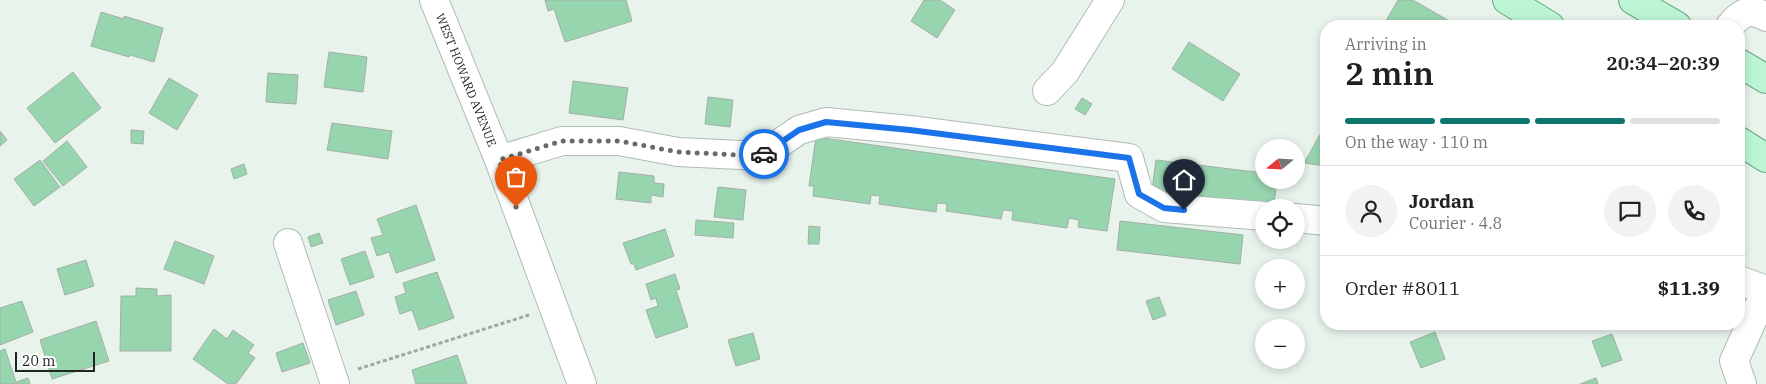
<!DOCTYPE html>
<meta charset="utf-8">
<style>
body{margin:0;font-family:"IBM Plex Serif",serif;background:#f2f2f2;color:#202124;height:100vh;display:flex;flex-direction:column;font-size:19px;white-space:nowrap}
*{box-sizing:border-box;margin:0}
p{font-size:16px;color:#757577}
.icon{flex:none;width:28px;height:28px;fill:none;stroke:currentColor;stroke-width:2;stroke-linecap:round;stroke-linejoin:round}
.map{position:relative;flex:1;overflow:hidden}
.side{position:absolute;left:1320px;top:20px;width:425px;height:310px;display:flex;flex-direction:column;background:#fff;border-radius:20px;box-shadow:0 2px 8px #0003}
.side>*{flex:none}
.needle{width:32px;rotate:252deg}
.controls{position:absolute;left:1255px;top:139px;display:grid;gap:10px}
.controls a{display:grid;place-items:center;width:50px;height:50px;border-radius:50%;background:#fff;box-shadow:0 2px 8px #0003;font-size:25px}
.scale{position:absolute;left:15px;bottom:12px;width:80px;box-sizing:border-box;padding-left:5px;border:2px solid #202422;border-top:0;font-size:14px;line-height:18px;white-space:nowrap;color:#202422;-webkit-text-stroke:4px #fff;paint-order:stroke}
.pin{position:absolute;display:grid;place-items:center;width:42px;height:42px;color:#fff;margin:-51px -21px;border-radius:50% 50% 50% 0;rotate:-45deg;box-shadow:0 0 5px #0007}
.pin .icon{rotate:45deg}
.courier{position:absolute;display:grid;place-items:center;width:50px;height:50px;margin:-25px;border:4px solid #1a73e8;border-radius:50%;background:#fff;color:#222;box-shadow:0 1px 6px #0007}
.head em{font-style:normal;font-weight:600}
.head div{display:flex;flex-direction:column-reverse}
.head{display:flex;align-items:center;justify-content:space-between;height:85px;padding:0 25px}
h1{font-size:32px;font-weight:600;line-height:38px}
.bar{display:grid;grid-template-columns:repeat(4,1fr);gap:8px 5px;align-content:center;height:60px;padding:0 25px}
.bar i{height:6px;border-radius:4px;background:#e0e0e0}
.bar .selected{background:#0f766e}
.bar p{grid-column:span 4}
.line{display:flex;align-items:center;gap:12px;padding:0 25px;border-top:1px solid #e0e0e0}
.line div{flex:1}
.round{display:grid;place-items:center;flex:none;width:52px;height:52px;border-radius:26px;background:#f2f2f2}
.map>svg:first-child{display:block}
.building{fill:#97d5af;stroke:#a4aea7}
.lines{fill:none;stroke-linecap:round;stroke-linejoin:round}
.minor-casing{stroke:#b1bbb5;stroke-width:30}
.major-casing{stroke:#68a782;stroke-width:30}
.path{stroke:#9fa7a2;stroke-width:3;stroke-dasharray:4 2.5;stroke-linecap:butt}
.minor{stroke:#fff;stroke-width:28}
.major{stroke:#bcf5d3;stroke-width:28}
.done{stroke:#666c69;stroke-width:5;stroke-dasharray:0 9}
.route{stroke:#1a73e8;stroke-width:6}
.labels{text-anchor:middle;stroke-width:4;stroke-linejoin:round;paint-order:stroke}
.street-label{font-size:12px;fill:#202422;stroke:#fff}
</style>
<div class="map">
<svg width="1766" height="384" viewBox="0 0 1766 384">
<rect width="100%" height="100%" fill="#e8f3ec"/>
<!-- building -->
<path class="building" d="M545,0H626L632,21L565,42L554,9L548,11Z
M924,0H940L955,10L937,38L911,21Z
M1398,0H1413L1458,26H1383Z
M101,12L124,19V16L163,28L154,62L130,55L129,57L91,46Z
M1189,42L1240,74L1223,101L1172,69Z
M329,52L367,57L363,92L324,87Z
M73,72L101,108L55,143L27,108Z
M268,73L298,75L296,104L266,102Z
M169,78L198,95L177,130L149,113Z
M573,81L628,88L623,120L569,113Z
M708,97L733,100L730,127L705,124Z
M1082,98L1092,104L1085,115L1075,109Z
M332,123L392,131L388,159L327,150Z
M1326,124V166L1304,163Z
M131,130L144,131L143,144L131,143Z
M0,131L7,140L0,146Z
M816,137L1115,179L1107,231L1078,227L1079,220L1069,218L1067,228L1012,220L1013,211L1003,210L1001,219L946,211L947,204L937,203L936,212L879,204L880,196L871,195L870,204L813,196L814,186H809Z
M67,141L87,167L63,186L43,161Z
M40,160L60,187L34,206L14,179Z
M1156,160L1264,173V180H1277L1274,205L1152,190Z
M244,164L247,174L234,179L231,169Z
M619,172L654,176V183L664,184L663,197L651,195V203L616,199Z
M718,187L746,190L743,220L714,217Z
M416,205L435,260L396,273L389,252L377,256L371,238L383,235L377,219Z
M696,220L734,223L733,238L695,235Z
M1120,221L1243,235L1240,264L1117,250Z
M809,226L820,227L819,244H808Z
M665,229L674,256L636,270L634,264H631L623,243Z
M319,233L323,243L311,247L308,237Z
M175,241L214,256L204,284L164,269Z
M365,251L374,277L350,285L341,259Z
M86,260L94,286L65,295L57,269Z
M437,272L454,318L419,330L412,310L400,314L395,297L406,293L403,283Z
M675,274L680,289L676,290L688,327L656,338L646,310L658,306L656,298L651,300L646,284Z
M136,288L157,289V296L171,295V351H120L121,296H136Z
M356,291L364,315L336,325L328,300Z
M1159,297L1166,315L1153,320L1146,301Z
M22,301L33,332L0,345V308Z
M96,321L109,361L52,379L40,340Z
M1630,324H1670L1669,328Z
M214,329L227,339L233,330L254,345L248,353L255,358L236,384H228L193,359Z
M1435,332L1445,359L1421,368L1410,342Z
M753,333L760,359L736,366L728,340Z
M1612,334L1622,360L1602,367L1592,341Z
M303,343L310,363L282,372L276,353Z
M5,349L16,382L28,378L30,384H0V351Z
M457,355L467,384H416L412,370Z
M1596,378L1598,384H1580Z"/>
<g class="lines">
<!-- minor casing -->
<g class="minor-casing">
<path id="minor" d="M434,0L499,160L582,384
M1730,26C1740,13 1750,7 1766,17
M1047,91L1065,72L1110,0
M499,160L562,141H619L678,152L761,156L799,130L826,122L910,130L1129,158L1139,194L1164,208L1264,216
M1296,218L1326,221
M288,243L335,384
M1739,280L1766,290
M1742,384L1734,361L1766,290"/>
</g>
<!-- major casing -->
<g class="major-casing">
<path id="major" d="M1507,0L1550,26
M1633,0L1677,26
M1739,63L1766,79
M1739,141L1766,158"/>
</g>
<!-- path -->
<path class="path" d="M358,369L529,315"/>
<!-- minor -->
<use href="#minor" class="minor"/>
<!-- major -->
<use href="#major" class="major"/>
</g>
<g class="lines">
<!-- done -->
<path class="done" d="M516,207L499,160L562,141H619L678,152L761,156L764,154"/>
<!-- route -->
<path class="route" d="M764,154L799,130L826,122L910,130L1129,158L1139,194L1164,208L1184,210"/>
</g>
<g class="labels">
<!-- street labels -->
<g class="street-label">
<text transform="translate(466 80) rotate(68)" y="4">WEST HOWARD AVENUE</text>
</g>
</g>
</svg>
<div class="controls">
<a><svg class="needle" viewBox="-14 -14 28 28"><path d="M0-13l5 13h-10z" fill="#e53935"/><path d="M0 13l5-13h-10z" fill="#757577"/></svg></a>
<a><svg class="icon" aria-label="locate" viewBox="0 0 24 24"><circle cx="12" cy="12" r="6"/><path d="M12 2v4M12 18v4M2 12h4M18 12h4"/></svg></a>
<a>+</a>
<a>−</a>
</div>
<div class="scale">20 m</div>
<div class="pin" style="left:516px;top:207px;background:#ea580c"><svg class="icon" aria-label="bag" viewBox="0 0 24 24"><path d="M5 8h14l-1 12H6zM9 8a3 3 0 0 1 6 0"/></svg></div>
<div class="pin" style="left:1184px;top:210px;background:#1f2937"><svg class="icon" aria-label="home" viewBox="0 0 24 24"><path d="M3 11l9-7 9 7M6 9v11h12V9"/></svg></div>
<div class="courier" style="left:764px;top:154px"><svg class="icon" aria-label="car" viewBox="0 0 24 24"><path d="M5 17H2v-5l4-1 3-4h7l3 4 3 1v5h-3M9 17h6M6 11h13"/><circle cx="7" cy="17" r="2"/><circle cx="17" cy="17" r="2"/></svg></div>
<section class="side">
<div class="head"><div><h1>2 min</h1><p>Arriving in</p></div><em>20:34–20:39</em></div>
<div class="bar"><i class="selected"></i><i class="selected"></i><i class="selected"></i><i></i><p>On the way · 110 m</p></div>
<div class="line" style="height:90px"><a class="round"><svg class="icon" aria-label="person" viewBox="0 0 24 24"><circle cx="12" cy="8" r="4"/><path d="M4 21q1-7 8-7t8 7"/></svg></a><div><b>Jordan</b><p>Courier · 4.8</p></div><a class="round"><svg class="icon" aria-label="chat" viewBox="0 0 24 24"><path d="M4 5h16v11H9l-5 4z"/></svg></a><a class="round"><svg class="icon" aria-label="phone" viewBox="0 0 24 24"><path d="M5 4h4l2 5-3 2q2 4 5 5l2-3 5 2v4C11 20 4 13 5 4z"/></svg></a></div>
<div class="line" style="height:65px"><div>Order #8011</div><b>$11.39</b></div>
</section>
</div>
